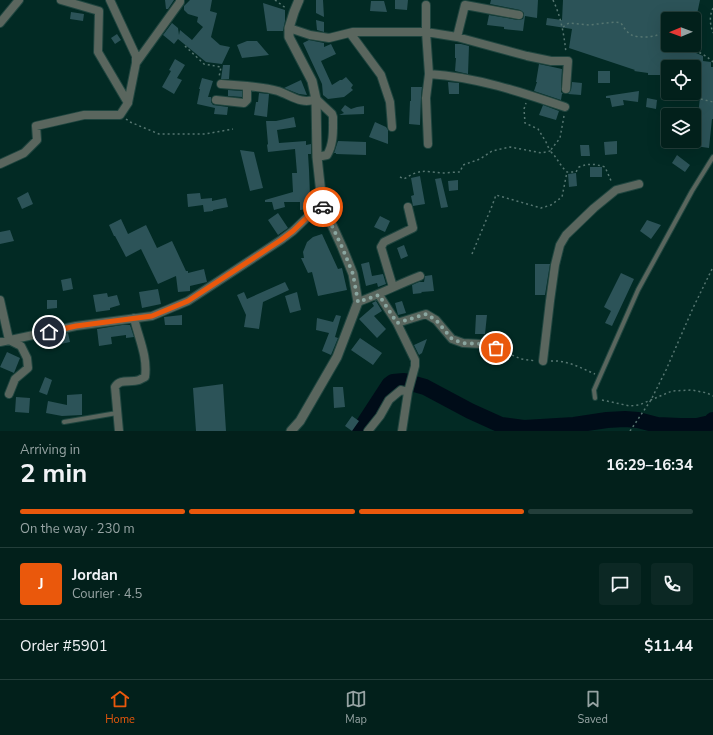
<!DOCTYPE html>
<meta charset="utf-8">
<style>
body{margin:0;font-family:"Nunito Sans",sans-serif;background:#0c2824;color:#f1f3f6;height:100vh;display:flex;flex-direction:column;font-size:15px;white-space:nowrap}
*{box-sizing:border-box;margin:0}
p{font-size:13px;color:#96a3a3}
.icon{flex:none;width:22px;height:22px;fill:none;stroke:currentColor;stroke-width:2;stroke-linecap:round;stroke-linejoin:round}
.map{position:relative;height:431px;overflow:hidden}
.drawer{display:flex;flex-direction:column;background:#02201b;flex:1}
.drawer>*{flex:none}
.needle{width:26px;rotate:269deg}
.fabs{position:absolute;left:661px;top:12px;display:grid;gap:8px}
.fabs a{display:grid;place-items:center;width:40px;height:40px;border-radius:4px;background:#02201b;box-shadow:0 4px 16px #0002,0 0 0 1px #233e3a;font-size:20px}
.pin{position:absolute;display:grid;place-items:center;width:34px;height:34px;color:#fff;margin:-17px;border:2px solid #fff;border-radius:50%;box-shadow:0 1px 4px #0007}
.courier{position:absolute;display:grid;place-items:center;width:40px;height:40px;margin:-20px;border:3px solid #ea580c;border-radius:50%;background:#fff;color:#222;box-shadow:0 1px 5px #0007}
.summary em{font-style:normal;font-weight:700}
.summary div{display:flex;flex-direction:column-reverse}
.summary{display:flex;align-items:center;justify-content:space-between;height:68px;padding:0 20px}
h1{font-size:26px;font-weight:700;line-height:30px}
.bar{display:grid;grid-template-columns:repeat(4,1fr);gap:6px 4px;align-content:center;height:48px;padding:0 20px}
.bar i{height:5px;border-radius:3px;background:#233e3a}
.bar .selected{background:#ea580c}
.bar p{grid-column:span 4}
.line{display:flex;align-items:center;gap:10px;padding:0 20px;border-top:1px solid #233e3a}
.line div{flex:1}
.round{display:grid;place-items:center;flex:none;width:42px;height:42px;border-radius:4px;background:#0c2824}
.menu{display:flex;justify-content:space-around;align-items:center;height:56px;border-top:1px solid #233e3a;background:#02201b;font-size:11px;color:#96a3a3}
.menu a{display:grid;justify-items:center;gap:2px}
.menu .selected{color:#ea580c}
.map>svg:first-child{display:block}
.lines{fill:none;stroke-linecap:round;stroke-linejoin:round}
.river{stroke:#000c18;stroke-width:16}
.building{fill:#2c5358}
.service-casing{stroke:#1f453f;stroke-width:6}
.minor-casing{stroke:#1f453f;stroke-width:10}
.tertiary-casing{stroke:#1f453f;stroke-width:11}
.path{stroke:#567671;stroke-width:1.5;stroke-dasharray:2 3;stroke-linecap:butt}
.service{stroke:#5a665e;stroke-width:4}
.minor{stroke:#5a665e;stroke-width:8}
.tertiary{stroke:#5a665e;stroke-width:9}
.done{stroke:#8aa6a0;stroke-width:4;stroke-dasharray:0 7.2}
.route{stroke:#ea580c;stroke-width:5}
</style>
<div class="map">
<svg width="713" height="431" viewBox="0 0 713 431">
<rect width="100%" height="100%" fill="#022a24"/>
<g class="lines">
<!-- river -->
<path class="river" d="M359,431L389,385L393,382L404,381L425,387L470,411L501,425L524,428L574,425L607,420L625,419L638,420L657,425L680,426H697L710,423L713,420"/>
</g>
<!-- building -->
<path class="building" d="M165,0H174L168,9H166Z
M190,0H212L210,11L217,13L211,37L220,45L230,47L222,64L206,62L178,39L174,44L163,35L172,23L178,28L179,35L180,30L192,40L203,27L197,22L198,17L188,14L184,10V6Z
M316,0H323L324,17L316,13Z
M395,0H408L407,10L395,9Z
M491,0H538L537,18L525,16L523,31L504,29V27L487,25L489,15L518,20L523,19L524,16V13L520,10L490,4Z
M563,0H700L696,19H668V28L663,27V29H661V45H690L689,50L703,56V61L711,62V67H713V119H712L709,148L695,146L700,97H694V67H668V75H648V73L634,71L635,70L569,48L572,29L546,25L547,18L562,20Z
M371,1H384L387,12L370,11Z
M263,3L285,10V21L283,31H267Z
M71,12L84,14L83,21L70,19Z
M316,20L324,22V32L317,30Z
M117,34L121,40L115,44L111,38Z
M309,40L324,43V47L331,44L336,54L321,61L332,85L340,80H342L346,77L353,85L351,88L353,90L344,97L328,99L323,95L322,84L303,43Z
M247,41H257L269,55L242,58L237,45Z
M455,44H461L469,46L468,74L455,71L456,58H455Z
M175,59L185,65L177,78L182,80L174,94L162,87L171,71L169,70Z
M539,64L562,69L561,89V92L563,94H562L561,100L534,91L537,82H536Z
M223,65H230L229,79H221Z
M598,71H610V83H598Z
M202,78L213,81L208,97H211V102L213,105L228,107L227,115L214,114L215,108L197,104L200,89H199Z
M301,80L307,95L299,94L284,88Z
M448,82L459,83V94H449Z
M572,82L582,83L581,95L568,94L571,90Z
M411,87H422L421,97L420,125L409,124L410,101H411Z
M228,90L242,91V97L228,96Z
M639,91L638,102L623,100L624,105L612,107L610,98H606V96Z
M259,93L269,94L267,117L254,115L256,102H258Z
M647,98L657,100L656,109L646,107Z
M345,105L351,109L357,107L364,106V114L339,115L344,113L341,110Z
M543,105L559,111L556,120L539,115Z
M294,117L296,127L277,130L279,143L306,141V145L311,144V154H308L309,170L310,196L313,195L314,204L307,209L300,210V202H284L285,207L274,210L272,202H265V200L293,192L292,173H297L295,149L268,152L267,145L268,144L266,121H276Z
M375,122L386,127L388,130V144L369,137Z
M338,141L366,142V155L336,154V153H334Z
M617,141V154L605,155L604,142Z
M580,145H589L590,156H581Z
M240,150L254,152L263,188L250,191Z
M677,155L690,165L685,172L672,163Z
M590,167H602V177H590Z
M576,173L577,186L569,187L568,174Z
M420,176L425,204L413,206L411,196L414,195L411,178Z
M441,178L448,207L441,208L435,179Z
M458,180V190L449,191L448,181Z
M28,192L33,204L22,209L17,198Z
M200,193L201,199L212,198V201L226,198L228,207L213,210V211L204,212L203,205L188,207L187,194Z
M278,213L288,228L278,235L268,220Z
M380,216L390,221L385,232L374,227Z
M121,219L128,234L146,225L157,248L172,241L186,271H188V273L204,269L207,282L190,286V291L178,292L176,276L158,284L141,249L126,257L115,236H114L109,225Z
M647,220L661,225L651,239L640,231Z
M10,230L14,241L0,244V232Z
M322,234L338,269L342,268L347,290L318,296L312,272L308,273L301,258H304L303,252L307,242L313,237Z
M404,245L408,256L401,259L397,248Z
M369,262L372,276L383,274L386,284L378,287L377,283L366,286L361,264Z
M535,264H550L545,295H535Z
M621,273L634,279L612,326L605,323L611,311L604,307Z
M432,275L434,291L421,292L422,293L413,294L412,285L419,282H424L425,276Z
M71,278L73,289L63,291L61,280Z
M285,282L289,290L263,302L259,329L244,327L246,315L237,295L244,292L247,299Z
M158,289L161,304L142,308L139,292Z
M297,292L301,310L290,313L285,296Z
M107,293L108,297L117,295L120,305L110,308V310L96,312L93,295Z
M47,300H57V308L47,309Z
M376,301L382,311L374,316L386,329L377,338L359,319L374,306L372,303Z
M402,301L406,313L398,315L395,303Z
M182,315V325H165L164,317Z
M336,315L341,316L335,337L338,338L331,355L322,351L329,333L316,330L317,318L333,322Z
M476,315H487L485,334H475Z
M122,325H130L134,337L126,338V335L111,337L112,344L99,346L97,329Z
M68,333L70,342L56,345L54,336Z
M360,338L382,353L373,365L351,350Z
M427,339L422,353L419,355L414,345Z
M7,352L20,358L14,373L0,367Z
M45,377L52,380L47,395L39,392Z
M223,384L226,431H196L193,388Z
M333,387H343L345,407L334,408Z
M82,394V415L62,416L46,413L48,401L67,405V395Z
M16,397L30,398L29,413L15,412Z
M352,416L359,421L352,431L345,426Z"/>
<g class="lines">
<!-- service casing -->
<g class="service-casing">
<path id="service" d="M595,398L594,390L638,290L692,191L713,157
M64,422L117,413"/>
</g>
<!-- minor casing -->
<g class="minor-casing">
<path id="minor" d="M61,0L99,11L98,52L128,103
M110,0L136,56V63
M426,5V32L429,74L426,98L428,144
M0,23L19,0
M289,28L310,35L329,38L353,32H426L457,37L527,56L551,61H568L566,89
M350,33L381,75L390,102L392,127
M457,37L465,5L519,15
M429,74C476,77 521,92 565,107
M221,84L247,86
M216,100L244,103L247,100V86C258,87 268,88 278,91C292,96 302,105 316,99L332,114L333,117C333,129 334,144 327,155L317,157
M0,164L24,153L37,140L36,126L84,115H120L128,103L136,63L180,2V0
M393,287L381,247L384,242L413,228L408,207
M379,295L397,323L415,360V366L408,392
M0,300L9,340L21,346L27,358L28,368L15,379L9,394
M358,302C380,294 399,284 420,276
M397,323L426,314L436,320L452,339L463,343L482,344L496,348
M0,342L76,326L152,316L188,301L281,240L293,231L322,203
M543,361L550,301L555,265L560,245L566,235L594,208L616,190L639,184
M119,431L115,387C120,378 130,383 139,380C141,379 143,378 145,377C148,356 138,337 134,318
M368,431L380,416L389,400L401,390L408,392L402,431"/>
</g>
<!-- tertiary casing -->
<g class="tertiary-casing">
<path id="tertiary" d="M291,431L300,421L337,357L358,302L353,274L342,247L322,203L317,157L316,99L312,81L289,37V28L294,12L299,0"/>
</g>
<!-- path -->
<path class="path" d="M275,0L287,9
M553,0C561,17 564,34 566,53
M713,8C709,17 710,24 713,33
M563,27L569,23L589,25L615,22L621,23C629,36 632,37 647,37C650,36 654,37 657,35C661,33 663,31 668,30
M681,45L682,46C695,50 703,53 713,62
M185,46L204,64L221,67L219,77
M676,96L697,98L713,102
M564,116L560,138L550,151C557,157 560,166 567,172H576L579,167C589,163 595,164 605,167L612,183
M126,119L130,122L159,134H205L233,129
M400,177L404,179C420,169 424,171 441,173C447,173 454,172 460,172L463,165L480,159L492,151L510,147L542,153L550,151L546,142L538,129L525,123L524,109L526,103
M472,254L492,206L496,195L541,208L551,205L562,197L567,172
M503,351L521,359L536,361
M551,361C567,360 581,368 595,374
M602,400L630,406L639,405L672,391L692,390L707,393L713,396
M630,431L651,400L666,370L693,308L713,267"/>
<!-- service -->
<use href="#service" class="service"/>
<!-- minor -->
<use href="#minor" class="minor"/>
<!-- tertiary -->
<use href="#tertiary" class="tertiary"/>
</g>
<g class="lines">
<!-- done -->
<path class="done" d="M323,207L342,247L353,274L358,302L379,295L397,323L426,314L436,320L452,339L462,343L482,344L496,348"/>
<!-- route -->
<path class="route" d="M49,332L76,326L152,316L188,301L281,240L293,231L322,203L323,207"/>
</g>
</svg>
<div class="fabs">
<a><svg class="needle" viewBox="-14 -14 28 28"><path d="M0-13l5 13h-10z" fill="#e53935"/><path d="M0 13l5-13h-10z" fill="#96a3a3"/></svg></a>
<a><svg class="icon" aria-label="locate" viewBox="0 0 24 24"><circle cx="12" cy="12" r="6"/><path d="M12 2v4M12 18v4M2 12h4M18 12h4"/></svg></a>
<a><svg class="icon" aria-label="layers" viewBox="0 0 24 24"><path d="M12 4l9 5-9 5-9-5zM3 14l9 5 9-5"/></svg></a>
</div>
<div class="pin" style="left:496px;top:348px;background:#ea580c"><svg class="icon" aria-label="bag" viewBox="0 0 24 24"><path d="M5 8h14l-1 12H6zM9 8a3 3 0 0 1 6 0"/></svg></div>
<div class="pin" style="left:49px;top:332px;background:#1f2937"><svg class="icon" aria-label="home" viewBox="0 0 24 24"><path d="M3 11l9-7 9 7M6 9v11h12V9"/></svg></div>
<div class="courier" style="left:323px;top:207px"><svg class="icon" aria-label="car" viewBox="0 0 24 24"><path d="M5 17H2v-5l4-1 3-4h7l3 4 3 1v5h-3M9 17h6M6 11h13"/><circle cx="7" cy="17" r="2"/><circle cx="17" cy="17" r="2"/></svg></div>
</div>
<section class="drawer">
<div class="summary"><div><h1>2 min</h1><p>Arriving in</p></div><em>16:29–16:34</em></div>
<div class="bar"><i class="selected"></i><i class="selected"></i><i class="selected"></i><i></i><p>On the way · 230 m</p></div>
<div class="line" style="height:72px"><b class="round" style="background:#ea580c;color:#fff">J</b><div><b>Jordan</b><p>Courier · 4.5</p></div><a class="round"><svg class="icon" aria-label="chat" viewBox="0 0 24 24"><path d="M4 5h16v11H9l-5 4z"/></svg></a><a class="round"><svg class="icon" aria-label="phone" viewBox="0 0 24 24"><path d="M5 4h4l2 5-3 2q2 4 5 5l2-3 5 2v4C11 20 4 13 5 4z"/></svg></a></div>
<div class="line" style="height:52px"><div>Order #5901</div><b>$11.44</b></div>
</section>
<nav class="menu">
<a class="selected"><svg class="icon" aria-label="home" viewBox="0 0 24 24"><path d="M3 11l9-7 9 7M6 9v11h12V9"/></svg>Home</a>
<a><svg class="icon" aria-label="map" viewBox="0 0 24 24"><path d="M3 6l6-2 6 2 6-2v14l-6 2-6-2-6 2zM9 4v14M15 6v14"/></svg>Map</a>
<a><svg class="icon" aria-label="saved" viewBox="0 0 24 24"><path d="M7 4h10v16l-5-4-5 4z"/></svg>Saved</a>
</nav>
